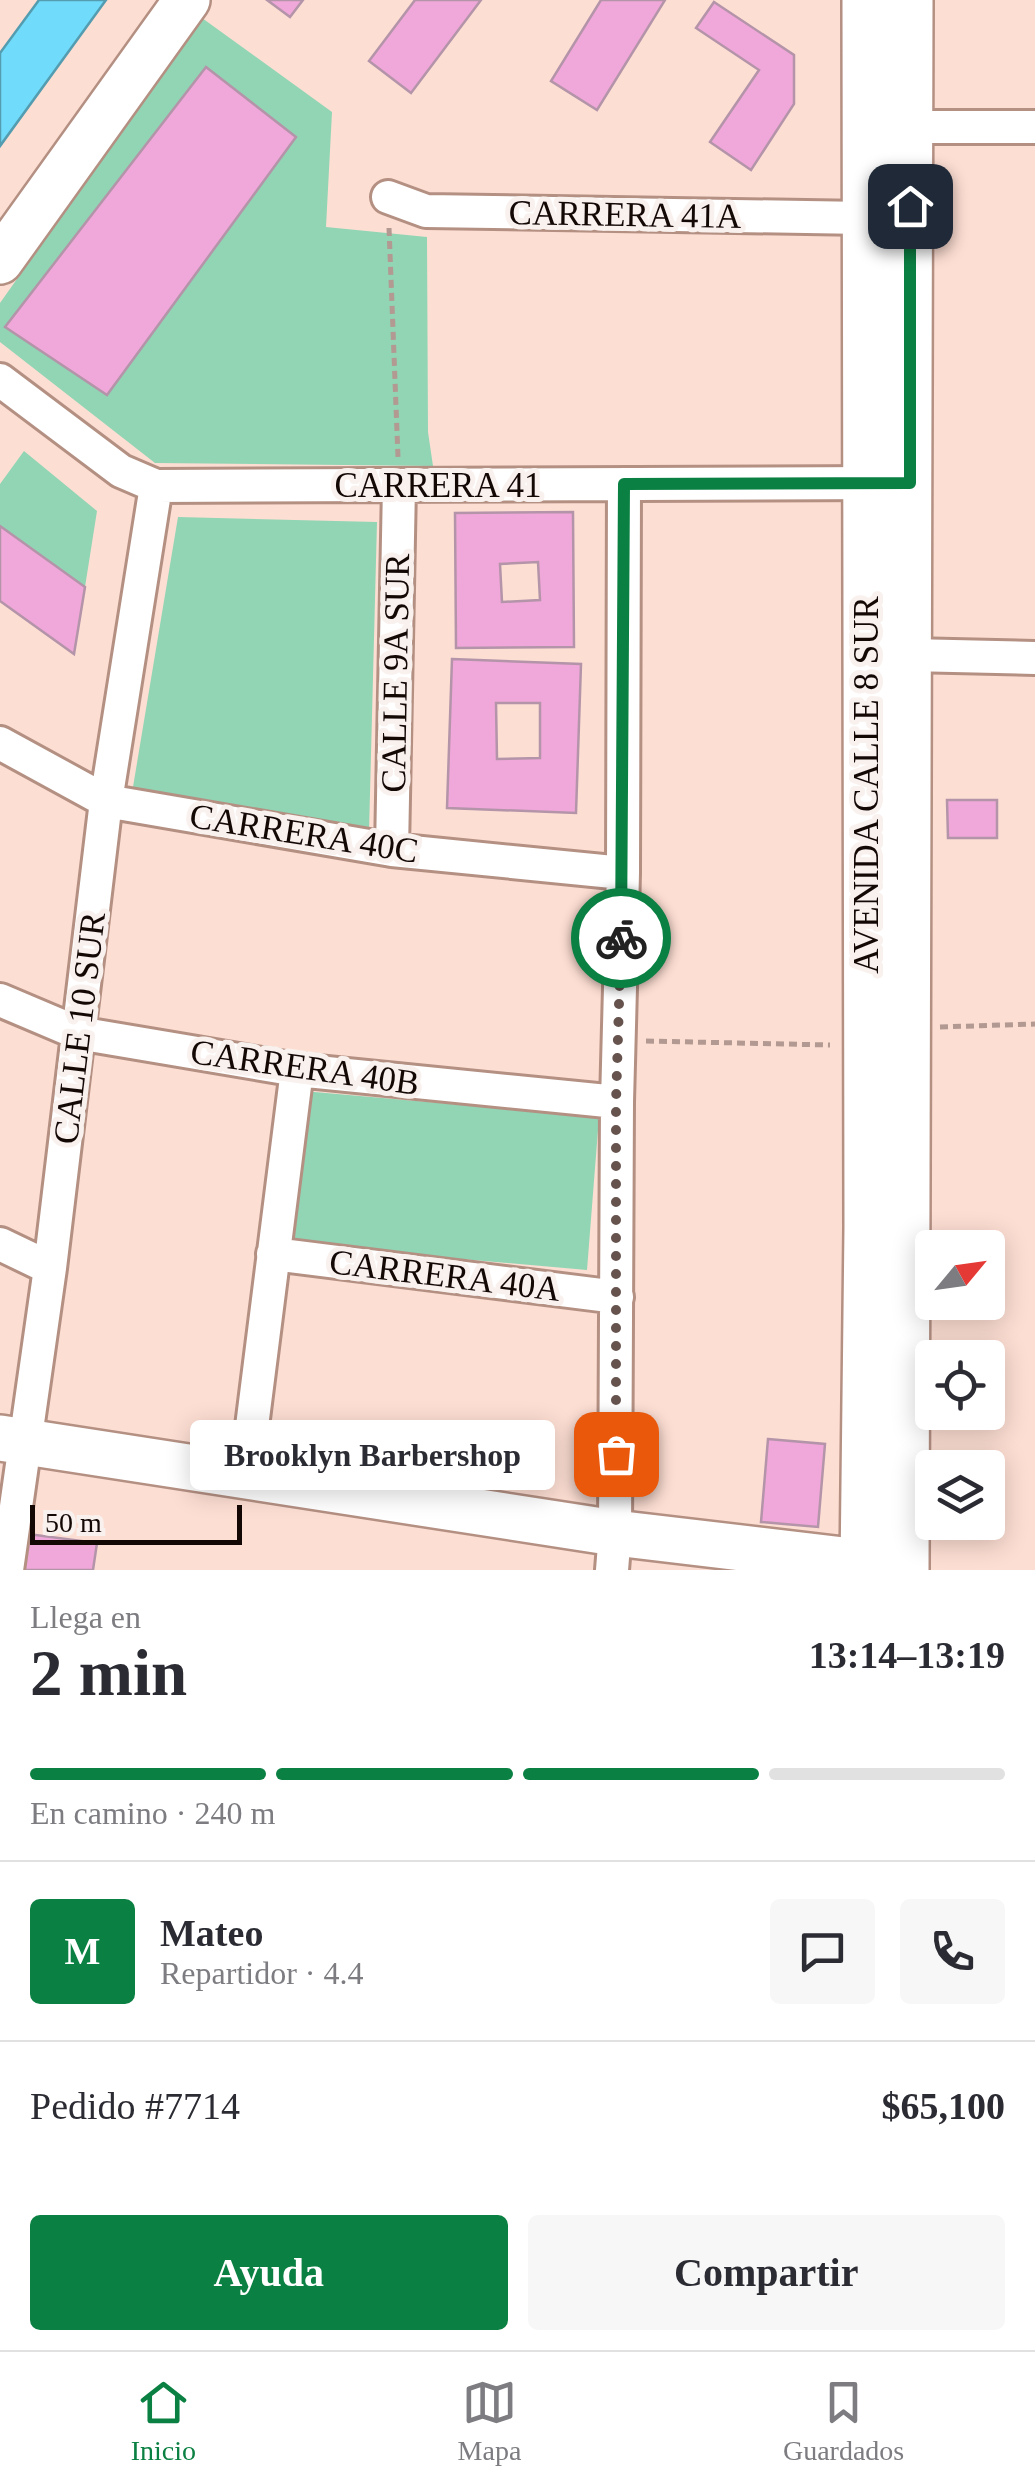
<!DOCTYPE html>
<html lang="es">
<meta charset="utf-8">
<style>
body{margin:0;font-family:Georgia,serif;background:#f7f7f7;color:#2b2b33;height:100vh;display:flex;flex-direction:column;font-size:38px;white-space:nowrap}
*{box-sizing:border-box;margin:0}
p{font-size:32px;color:#7c7c81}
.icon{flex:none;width:55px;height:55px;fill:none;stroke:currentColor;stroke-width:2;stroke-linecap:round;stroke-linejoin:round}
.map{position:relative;height:1570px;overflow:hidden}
.side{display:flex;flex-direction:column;background:#fff;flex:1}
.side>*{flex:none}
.needle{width:65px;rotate:61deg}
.controls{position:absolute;left:915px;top:1230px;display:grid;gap:20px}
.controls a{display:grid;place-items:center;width:90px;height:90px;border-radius:10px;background:#fff;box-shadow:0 5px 25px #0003;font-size:50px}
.scale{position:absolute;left:30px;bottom:25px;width:212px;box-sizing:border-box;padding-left:10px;border:5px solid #140805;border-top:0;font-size:28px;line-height:35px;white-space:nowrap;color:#140805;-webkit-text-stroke:8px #f9f1ee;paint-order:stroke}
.pin{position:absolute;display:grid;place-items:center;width:85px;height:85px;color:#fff;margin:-42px;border-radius:20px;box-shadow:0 5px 15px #0006}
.courier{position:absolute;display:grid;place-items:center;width:100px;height:100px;margin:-50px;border:8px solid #0b8043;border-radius:50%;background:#fff;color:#222;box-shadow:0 2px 12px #0007}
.bubble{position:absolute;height:70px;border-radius:10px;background:#fff;box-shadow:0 5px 25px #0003;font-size:32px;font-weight:600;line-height:70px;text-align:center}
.overview em{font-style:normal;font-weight:600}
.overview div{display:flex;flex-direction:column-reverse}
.overview{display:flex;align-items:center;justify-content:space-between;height:170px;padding:0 30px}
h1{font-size:65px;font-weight:600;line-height:75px}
.bar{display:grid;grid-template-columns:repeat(4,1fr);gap:15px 10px;align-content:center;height:120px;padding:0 30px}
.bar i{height:12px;border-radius:8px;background:#e1e1e2}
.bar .on{background:#0b8043}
.bar p{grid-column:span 4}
.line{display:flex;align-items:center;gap:25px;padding:0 30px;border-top:2px solid #e1e1e2}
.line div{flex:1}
.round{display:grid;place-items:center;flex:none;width:105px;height:105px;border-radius:10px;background:#f7f7f7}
.button{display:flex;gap:20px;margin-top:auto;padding:20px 30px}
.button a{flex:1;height:115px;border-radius:10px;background:#0b8043;color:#fff;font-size:40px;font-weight:600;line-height:115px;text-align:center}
.button a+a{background:#f7f7f7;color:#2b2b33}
.tabs{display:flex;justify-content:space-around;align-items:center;height:140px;border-top:2px solid #e1e1e2;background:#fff;font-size:28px;color:#7c7c81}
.tabs a{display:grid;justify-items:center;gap:5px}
.tabs .on{color:#0b8043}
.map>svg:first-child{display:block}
.green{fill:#91d5b5}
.water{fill:#70dbfa;stroke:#549cb0;stroke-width:2.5}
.building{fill:#f0a7d9;stroke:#b494a9;stroke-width:2.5;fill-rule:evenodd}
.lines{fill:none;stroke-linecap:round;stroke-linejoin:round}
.street-casing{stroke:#b49083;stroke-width:38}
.secondary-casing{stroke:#b49083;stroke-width:50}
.path{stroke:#b29991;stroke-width:5;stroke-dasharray:8 5;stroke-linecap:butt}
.street{stroke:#fff;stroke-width:32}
.secondary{stroke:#fff;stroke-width:45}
.done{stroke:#66534d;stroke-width:10;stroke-dasharray:0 18}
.route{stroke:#0b8043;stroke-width:12}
.labels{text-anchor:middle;stroke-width:10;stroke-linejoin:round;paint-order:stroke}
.street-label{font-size:35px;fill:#140805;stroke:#f9f1ee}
</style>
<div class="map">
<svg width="1035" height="1570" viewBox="0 0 1035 1570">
<rect width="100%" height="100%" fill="#fdded3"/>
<!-- green -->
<path class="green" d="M202,18L332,112L326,227L427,237L428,432L433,466L155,463L0,342V303Z
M24,451L97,511L85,587L0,526V484Z
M178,517L377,522L369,832L132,793Z
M303,1091L599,1117L587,1270L290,1244Z"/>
<!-- water -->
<path class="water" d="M39,0H106L0,146V53Z"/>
<!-- building -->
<path class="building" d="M267,0H303L290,17Z
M415,0H481L411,93L369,61Z
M601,0H665L597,110L551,81Z
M714,2L794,55V104L751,170L710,142L759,70L696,28Z
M206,67L296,137L107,395L5,327Z
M573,512L574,647L456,648L455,513ZM538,562L540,600L502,602L500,564Z
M0,526L85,587L74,654L0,601Z
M452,659L581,664L576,813L447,808ZM496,703H540V758L497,759Z
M947,800H997V838H948Z
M768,1439L825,1444L818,1527L761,1522Z
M28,1534L97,1543L93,1570H23Z"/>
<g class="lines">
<!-- street casing -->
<g class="street-casing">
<path id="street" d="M910,127H1035
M388,197L426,211L865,218
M0,380L121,471L156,486L886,483
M910,655L1035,658
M0,743L106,801L392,850L623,873
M392,850L399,485
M0,1000L78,1033L297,1070L617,1102
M0,1244L50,1268
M273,1254L617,1297
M246,1474L297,1070
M7,1570L50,1268L106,801L156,486
M612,1570L615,1533L617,1102L623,873L624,484"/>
</g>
<!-- secondary casing -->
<g class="secondary-casing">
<path id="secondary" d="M0,261L187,0
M0,1438L615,1533L894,1566
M863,1570L867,1228L865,0
M906,1570L910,0"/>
</g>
<!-- path -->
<path class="path" d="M389,228L398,457
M940,1027L1035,1024
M646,1041L830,1045"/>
<!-- street -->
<use href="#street" class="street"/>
<!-- secondary -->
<use href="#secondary" class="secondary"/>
</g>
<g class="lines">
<!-- done -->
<path class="done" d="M616,1454V1102L621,938"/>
<!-- route -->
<path class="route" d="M621,938L624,484L910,483V206"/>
</g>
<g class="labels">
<!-- street labels -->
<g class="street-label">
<text transform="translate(625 214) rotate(1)" y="12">CARRERA 41A</text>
<text x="438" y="497">CARRERA 41</text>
<text transform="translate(395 673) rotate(-89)" y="12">CALLE 9A SUR</text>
<text transform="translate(866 785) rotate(-90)" y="12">AVENIDA CALLE 8 SUR</text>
<text transform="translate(304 833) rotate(9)" y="12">CARRERA 40C</text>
<text transform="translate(79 1028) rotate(-83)" y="12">CALLE 10 SUR</text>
<text transform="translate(305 1067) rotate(8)" y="12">CARRERA 40B</text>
<text transform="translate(445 1275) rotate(7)" y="12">CARRERA 40A</text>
</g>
</g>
</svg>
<div class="controls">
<a><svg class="needle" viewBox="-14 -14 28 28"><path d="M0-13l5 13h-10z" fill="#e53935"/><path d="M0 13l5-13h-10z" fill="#7c7c81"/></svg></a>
<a><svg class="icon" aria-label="locate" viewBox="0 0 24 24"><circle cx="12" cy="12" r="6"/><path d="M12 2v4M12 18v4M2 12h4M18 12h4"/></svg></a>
<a><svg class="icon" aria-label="layers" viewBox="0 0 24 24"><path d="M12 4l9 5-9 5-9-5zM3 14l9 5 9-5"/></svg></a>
</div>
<div class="scale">50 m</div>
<div class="pin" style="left:616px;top:1454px;background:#ea580c"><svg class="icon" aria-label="bag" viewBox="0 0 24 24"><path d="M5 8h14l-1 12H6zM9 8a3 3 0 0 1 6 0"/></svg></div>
<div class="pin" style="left:910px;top:206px;background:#1f2937"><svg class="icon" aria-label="home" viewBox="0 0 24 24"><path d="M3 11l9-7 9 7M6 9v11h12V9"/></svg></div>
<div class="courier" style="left:621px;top:938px"><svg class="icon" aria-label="bike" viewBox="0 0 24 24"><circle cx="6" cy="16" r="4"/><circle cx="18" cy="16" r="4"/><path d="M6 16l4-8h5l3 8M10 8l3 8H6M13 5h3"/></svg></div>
<div class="bubble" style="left:190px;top:1420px;width:365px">Brooklyn Barbershop</div>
</div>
<section class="side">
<div class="overview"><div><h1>2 min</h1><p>Llega en</p></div><em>13:14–13:19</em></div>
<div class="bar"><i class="on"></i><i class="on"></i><i class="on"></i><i></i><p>En camino · 240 m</p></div>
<div class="line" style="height:180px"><b class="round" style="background:#0b8043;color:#fff">M</b><div><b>Mateo</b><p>Repartidor · 4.4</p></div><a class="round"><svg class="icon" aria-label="chat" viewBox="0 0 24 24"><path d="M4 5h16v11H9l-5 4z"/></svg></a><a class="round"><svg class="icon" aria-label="phone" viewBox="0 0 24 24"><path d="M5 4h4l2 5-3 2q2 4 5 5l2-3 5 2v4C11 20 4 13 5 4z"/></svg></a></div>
<div class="line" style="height:130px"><div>Pedido #7714</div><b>$65,100</b></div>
<div class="button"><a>Ayuda</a><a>Compartir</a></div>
</section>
<nav class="tabs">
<a class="on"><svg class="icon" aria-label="home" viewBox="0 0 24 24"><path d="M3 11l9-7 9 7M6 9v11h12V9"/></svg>Inicio</a>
<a><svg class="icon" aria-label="map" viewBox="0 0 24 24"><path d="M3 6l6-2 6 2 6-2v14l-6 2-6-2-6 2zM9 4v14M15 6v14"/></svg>Mapa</a>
<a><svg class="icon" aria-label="saved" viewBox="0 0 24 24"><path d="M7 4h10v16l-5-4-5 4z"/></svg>Guardados</a>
</nav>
